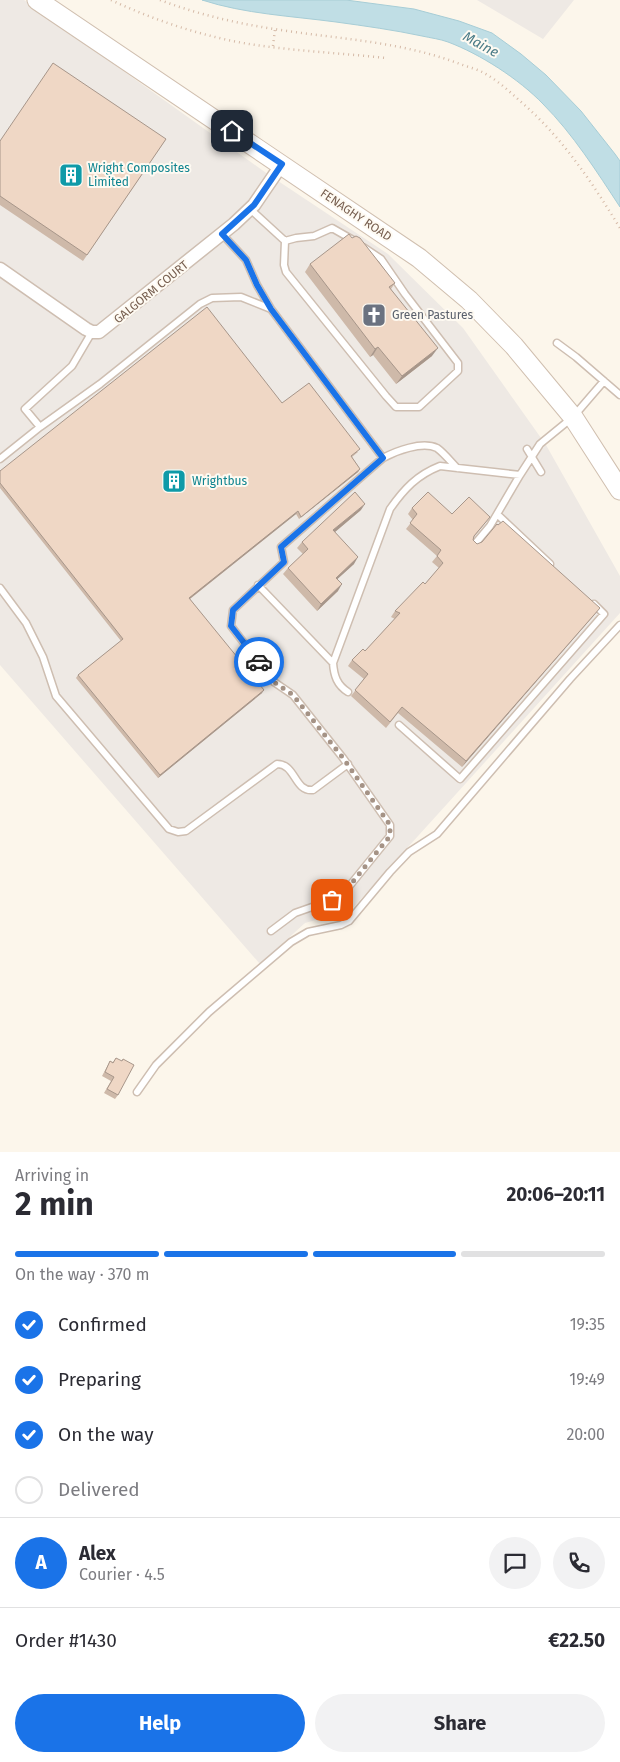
<!DOCTYPE html>
<meta charset="utf-8">
<style>
body{margin:0;font-family:"Fira Sans",sans-serif;background:#f2f2f3;color:#2b2b33;height:100vh;display:flex;flex-direction:column;font-size:19px;white-space:nowrap}
*{box-sizing:border-box;margin:0}
p{font-size:16px;color:#7c7c81}
.icon{flex:none;width:28px;height:28px;fill:none;stroke:currentColor;stroke-width:2;stroke-linecap:round;stroke-linejoin:round}
.map{position:relative;height:1152px;overflow:hidden}
.side{display:flex;flex-direction:column;background:#fff;flex:1}
.side>*{flex:none}
.pin{position:absolute;display:grid;place-items:center;width:42px;height:42px;color:#fff;margin:-21px;border-radius:10px;box-shadow:0 2px 8px #0006}
.courier{position:absolute;display:grid;place-items:center;width:50px;height:50px;margin:-25px;border:4px solid #1a73e8;border-radius:50%;background:#fff;color:#222;box-shadow:0 1px 6px #0007}
.overview em{font-style:normal;font-weight:700}
.overview div{display:flex;flex-direction:column-reverse}
.overview{display:flex;align-items:center;justify-content:space-between;height:85px;padding:0 15px}
h1{font-size:32px;font-weight:700;line-height:38px}
.bar{display:grid;grid-template-columns:repeat(4,1fr);gap:8px 5px;align-content:center;height:60px;padding:0 15px}
.bar i{height:6px;border-radius:4px;background:#e1e1e2}
.bar .selected{background:#1a73e8}
.bar p{grid-column:span 4}
.line{display:flex;align-items:center;gap:12px;padding:0 15px;border-top:1px solid #e1e1e2}
.line div{flex:1}
.round{display:grid;place-items:center;flex:none;width:52px;height:52px;border-radius:26px;background:#f2f2f3}
ol{padding:0 15px;list-style:none}
li{display:flex;align-items:center;gap:15px;height:55px}
li p{margin-inline-start:auto}
li .icon{padding:5px;border-radius:50%;background:#1a73e8;color:#fff;stroke-width:4}
li:last-child{color:#7c7c81}
li i{width:28px;height:28px;border:2px solid #e1e1e2;border-radius:50%}
.primary-button{display:flex;gap:10px;margin-top:auto;padding:10px 15px}
.primary-button a{flex:1;height:58px;border-radius:30px;background:#1a73e8;color:#fff;font-size:20px;font-weight:700;line-height:58px;text-align:center}
.primary-button a+a{background:#f2f2f3;color:#2b2b33}
.map>svg:first-child{display:block}
.industrial{fill:#eee9e4}
.water{fill:#c0dee5;stroke:#a7cdd6}
.lines{fill:none;stroke-linecap:round;stroke-linejoin:round}
.lane-casing{stroke:#cebeb1;stroke-width:9}
.street-casing{stroke:#cebeb1;stroke-width:15}
.secondary-casing{stroke:#d0bfaf;stroke-width:21}
.path{stroke:#d5baa7;stroke-width:2.5;stroke-dasharray:1 4;stroke-linecap:butt}
.lane{stroke:#fff;stroke-width:6}
.street{stroke:#fff;stroke-width:12}
.secondary{stroke:#fff;stroke-width:19}
.wall{fill:#ceb9a9}
.shaded-wall{fill:#a7968a}
.building{fill:#efd7c5;stroke:#a7968a}
.done{stroke:#a59386;stroke-width:5;stroke-dasharray:0 9}
.route{stroke:#1a73e8;stroke-width:6}
.labels{text-anchor:middle;stroke-width:4;stroke-linejoin:round;paint-order:stroke}
.culture-label{font-size:12px;fill:#0d838f;stroke:#fefaf2;text-anchor:start}
.street-label{font-size:12px;fill:#765e4f;stroke:#fefaf2}
.worship-label{font-size:12px;fill:#5b616d;stroke:#fefaf2;text-anchor:start}
.water-label{font-size:14px;font-style:italic;fill:#4a7b87;stroke:#fefaf2}
</style>
<div class="map">
<svg width="620" height="1152" viewBox="0 0 620 1152">
<rect width="100%" height="100%" fill="#fcf6eb"/>
<!-- industrial -->
<path class="industrial" d="M0,0H24L269,175L388,254L463,328L546,445L620,576V613L351,910L305,923L260,964L0,665Z
M477,0H574L543,39Z"/>
<!-- water -->
<path class="water" d="M202,0H346L414,9L459,21L492,33L521,54L546,75L581,111L615,154L620,161V207C597,172 573,134 543,104C519,79 480,54 448,42C440,39 431,38 422,36C394,30 365,26 336,22C291,16 245,14 202,0Z"/>
<g class="lines">
<!-- lane casing -->
<g class="lane-casing">
<path id="lane" d="M250,209L285,241L284,265L286,272L386,396L396,407H419L458,371V363L405,294L381,259L363,247
M222,234L246,260L257,285L271,309
M285,241L296,238L314,236L332,228L353,240
M557,343L576,357L620,395
M40,427L25,409L72,366L92,332
M527,449L541,472
M0,459L40,427L100,384L200,304L212,298L241,297L271,309L383,458
M498,515L550,564
M474,545L490,526L520,475L540,444L573,417L604,381
M258,585L333,663
M0,588L26,623L43,657L56,696L169,829L178,832L186,831L277,764C296,764 294,792 313,790L348,764
M348,692C337,685 334,676 333,663L390,509C404,489 417,475 440,466L520,475
M399,725L460,779L604,614L594,604
M271,931L295,913L332,900L347,889L390,836V825L343,758L293,695L274,682L231,626L233,610L284,562L281,547L383,458C396,451 422,441 437,448C444,453 451,462 457,468
M137,1092L156,1065L209,1012L291,942L308,932L341,925L349,921L390,872L409,852L437,834L570,679L620,625"/>
</g>
<!-- street casing -->
<g class="street-casing">
<path id="street" d="M0,269L86,329L92,332H99L234,224L254,205L282,164"/>
</g>
<!-- secondary casing -->
<g class="secondary-casing">
<path id="secondary" d="M37,0L419,258L469,300L514,346L573,417L620,490"/>
</g>
<!-- path -->
<path class="path" d="M111,0C154,20 201,36 249,44C294,51 340,53 386,58
M160,0C197,14 235,23 274,29C337,39 400,41 460,64C468,67 477,69 484,73C497,80 509,91 520,101C563,138 591,181 620,228
M273,46L275,29"/>
<!-- lane -->
<use href="#lane" class="lane"/>
<!-- street -->
<use href="#street" class="street"/>
<!-- secondary -->
<use href="#secondary" class="secondary"/>
</g>
<!-- wall -->
<path class="wall" d="M166,139L83,261L0,205V140Z
M310,264L395,283L391,289L432,356L396,384L373,355L370,357L305,272Z
M282,403L358,452L352,457L360,469L358,472L299,519L296,514L190,599L262,693L158,778L76,678L78,675L121,641L0,488V471Z
M412,508L452,514L490,517L474,537L473,540L477,544L595,614L462,767L398,713L386,728L351,696L364,679L348,666L352,660L365,651L395,619L391,617L395,611L425,584L439,568L432,562L437,556L406,529L413,520L408,514Z
M361,510L335,532L354,564L337,579L338,591L317,611L283,574L288,568L303,554L297,548L302,542Z
M116,1058L118,1095L115,1099L104,1093L111,1081L102,1076L110,1061L113,1062Z"/>
<!-- shaded-wall -->
<path class="shaded-wall" d="M378,347L373,355L370,357L375,349Z
M438,348L432,356L396,384L402,376Z
M360,469L358,472L299,519L301,517Z
M365,504L361,510L329,537L333,530Z
M298,511L296,514L187,601L189,598Z
M358,557L354,564L332,584L336,578Z
M342,584L338,591L317,611L321,604Z
M600,608L595,614L462,767L466,761Z
M264,690L262,693L158,778L160,775Z"/>
<!-- building -->
<path class="building" d="M53,63L166,139L87,255L0,196V141Z
M349,234L352,238L356,236L360,238L395,283L389,287L438,348L402,376L378,347L375,349L310,264Z
M207,307L282,403L309,383L360,449L351,456L360,469L301,517L298,511L189,598L264,690L160,775L78,675L123,639L0,483V471Z
M355,492L365,504L333,530L358,557L336,578L342,584L321,604L288,568L308,549L302,542Z
M428,492L452,514L469,497L490,517L474,536L473,540L477,544L482,542L497,524L498,525L503,521L600,608L466,761L402,707L390,722L355,690L368,674L352,660L363,649L365,651L400,613L395,611L423,582L425,584L443,563L437,556L441,550L410,523L417,514L412,508Z
M116,1058L122,1061L123,1059L134,1065L118,1095L107,1089L114,1077L105,1072L110,1061L113,1063Z"/>
<g class="lines">
<!-- done -->
<path class="done" d="M259,662L274,682L293,695L343,758L390,825V836L347,889L332,900"/>
<!-- route -->
<path class="route" d="M232,131L282,164L254,205L222,234L246,260L257,285L271,309L383,458L281,547L284,562L233,610L231,626L259,662"/>
</g>
<!-- icons -->
<defs>
<g id="building-square" transform="scale(1.25)"><rect x="-9" y="-9" width="18" height="18" rx="4" fill="#0f9aa8" stroke="#fefaf2"/><path d="M-4-6H4V6H1V3H-1V6H-4ZM-2.5-4.3h1.7v1.8h-1.7ZM.8-4.3h1.7v1.8H.8ZM-2.5-1h1.7V.8h-1.7ZM.8-1h1.7V.8H.8Z" fill="#fff"/></g>
<g id="church-square" transform="scale(1.25)"><rect x="-9" y="-9" width="18" height="18" rx="4" fill="#6b7280" stroke="#fefaf2"/><path d="M-1.2-6h2.4v3.5h3.3v2.4h-3.3V6h-2.4V-.1h-3.3v-2.4h3.3Z" fill="#fff"/></g>
</defs>
<g fill-rule="evenodd">
<use href="#building-square" x="71" y="175"/>
<use href="#church-square" x="374" y="315"/>
<use href="#building-square" x="174" y="481"/>
</g>
<g class="labels">
<!-- culture labels -->
<g class="culture-label">
<text x="88" y="172">Wright Composites<tspan x="88" dy="14">Limited</tspan></text>
<text x="192" y="485">Wrightbus</text>
</g>
<!-- street labels -->
<g class="street-label">
<text transform="translate(356 215) rotate(34)" y="4">FENAGHY ROAD</text>
<text transform="translate(151 292) rotate(-39)" y="4">GALGORM COURT</text>
</g>
<!-- worship labels -->
<g class="worship-label">
<text x="392" y="319">Green Pastures</text>
</g>
<!-- water labels -->
<g class="water-label">
<text transform="translate(481 44) rotate(29)" y="5">Maine</text>
</g>
</g>
</svg>
<div class="pin" style="left:332px;top:900px;background:#ea580c"><svg class="icon" aria-label="bag" viewBox="0 0 24 24"><path d="M5 8h14l-1 12H6zM9 8a3 3 0 0 1 6 0"/></svg></div>
<div class="pin" style="left:232px;top:131px;background:#1f2937"><svg class="icon" aria-label="home" viewBox="0 0 24 24"><path d="M3 11l9-7 9 7M6 9v11h12V9"/></svg></div>
<div class="courier" style="left:259px;top:662px"><svg class="icon" aria-label="car" viewBox="0 0 24 24"><path d="M5 17H2v-5l4-1 3-4h7l3 4 3 1v5h-3M9 17h6M6 11h13"/><circle cx="7" cy="17" r="2"/><circle cx="17" cy="17" r="2"/></svg></div>
</div>
<section class="side">
<div class="overview"><div><h1>2 min</h1><p>Arriving in</p></div><em>20:06–20:11</em></div>
<div class="bar"><i class="selected"></i><i class="selected"></i><i class="selected"></i><i></i><p>On the way · 370 m</p></div>
<ol>
<li><svg class="icon" aria-label="check" viewBox="0 0 24 24"><path d="M5 12l5 5 9-10"/></svg>Confirmed<p>19:35</p></li>
<li><svg class="icon" aria-label="check" viewBox="0 0 24 24"><path d="M5 12l5 5 9-10"/></svg>Preparing<p>19:49</p></li>
<li><svg class="icon" aria-label="check" viewBox="0 0 24 24"><path d="M5 12l5 5 9-10"/></svg>On the way<p>20:00</p></li>
<li><i></i>Delivered</li>
</ol>
<div class="line" style="height:90px"><b class="round" style="background:#1a73e8;color:#fff">A</b><div><b>Alex</b><p>Courier · 4.5</p></div><a class="round"><svg class="icon" aria-label="chat" viewBox="0 0 24 24"><path d="M4 5h16v11H9l-5 4z"/></svg></a><a class="round"><svg class="icon" aria-label="phone" viewBox="0 0 24 24"><path d="M5 4h4l2 5-3 2q2 4 5 5l2-3 5 2v4C11 20 4 13 5 4z"/></svg></a></div>
<div class="line" style="height:65px"><div>Order #1430</div><b>€22.50</b></div>
<div class="primary-button"><a>Help</a><a>Share</a></div>
</section>
